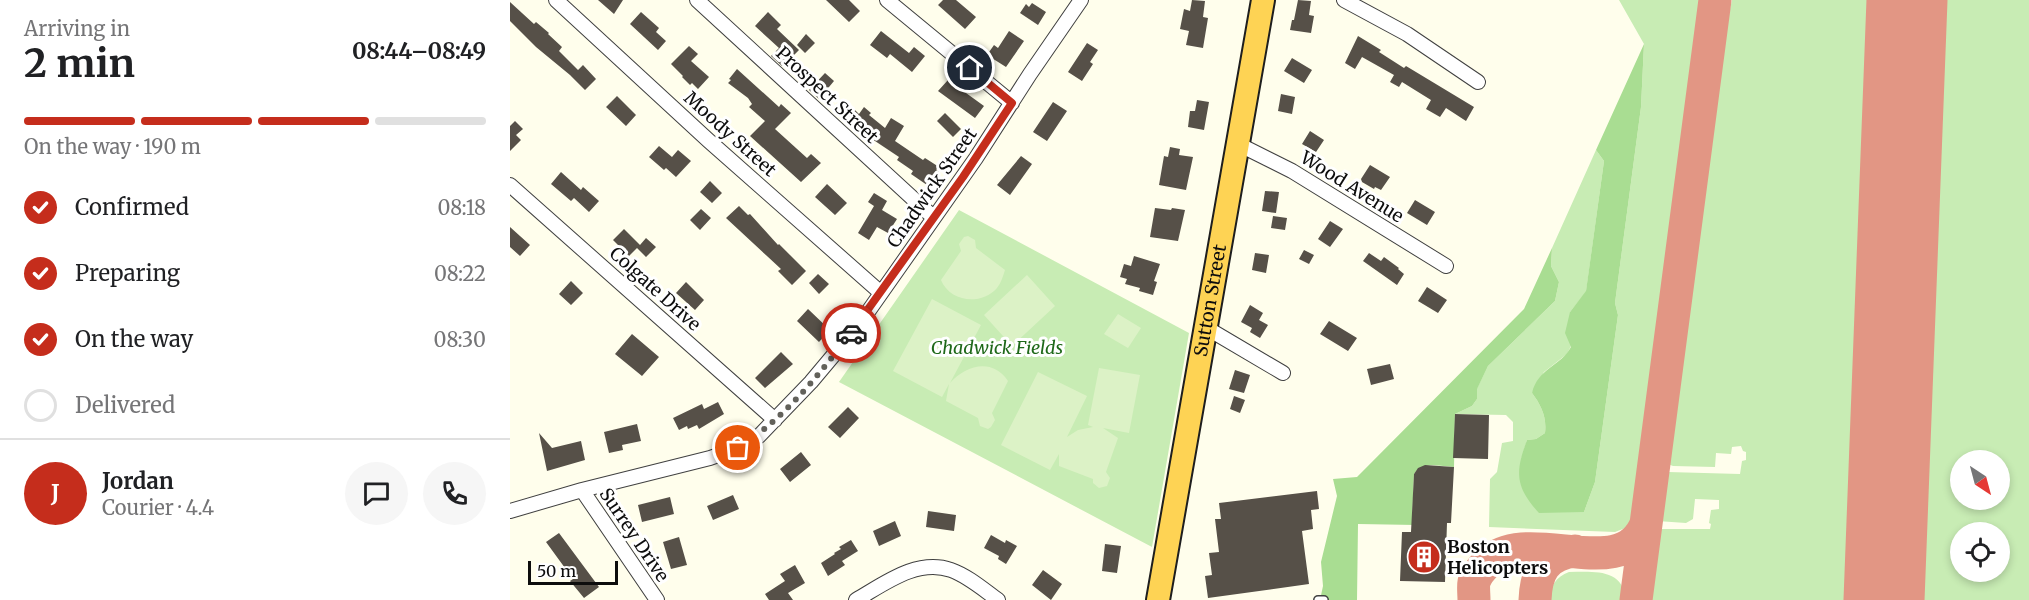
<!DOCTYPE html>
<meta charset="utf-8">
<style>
body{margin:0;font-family:Merriweather,serif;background:#f6f6f6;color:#202124;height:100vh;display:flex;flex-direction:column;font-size:22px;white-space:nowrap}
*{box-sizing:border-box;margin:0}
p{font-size:20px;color:#757577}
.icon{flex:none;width:33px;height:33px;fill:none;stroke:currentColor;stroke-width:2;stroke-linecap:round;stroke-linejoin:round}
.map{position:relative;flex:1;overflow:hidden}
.side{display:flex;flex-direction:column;background:#fff;width:510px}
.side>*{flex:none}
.needle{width:39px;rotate:144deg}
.tools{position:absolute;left:1440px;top:450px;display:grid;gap:12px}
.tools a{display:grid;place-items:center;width:60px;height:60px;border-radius:50%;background:#fff;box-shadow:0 3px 9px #0003;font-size:30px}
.scale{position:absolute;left:18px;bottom:15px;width:90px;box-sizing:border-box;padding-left:6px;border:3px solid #0d0d0d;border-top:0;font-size:16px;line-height:21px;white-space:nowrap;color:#0d0d0d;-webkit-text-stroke:4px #fff;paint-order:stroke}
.pin{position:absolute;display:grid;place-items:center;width:51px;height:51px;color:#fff;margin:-26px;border:3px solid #fff;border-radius:50%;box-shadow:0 2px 6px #0007}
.courier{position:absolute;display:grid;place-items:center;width:60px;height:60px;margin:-30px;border:4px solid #c52d1c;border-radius:50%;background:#fff;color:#222;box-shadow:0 2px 8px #0007}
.head em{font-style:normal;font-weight:700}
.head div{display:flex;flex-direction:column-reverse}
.head{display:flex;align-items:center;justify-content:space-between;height:102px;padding:0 24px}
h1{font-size:39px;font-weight:700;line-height:45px}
.bar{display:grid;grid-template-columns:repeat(4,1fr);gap:9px 6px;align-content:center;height:72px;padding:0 24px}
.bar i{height:8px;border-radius:4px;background:#e0e0e0}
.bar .active{background:#c52d1c}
.bar p{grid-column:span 4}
.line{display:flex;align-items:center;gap:15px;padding:0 24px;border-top:2px solid #e0e0e0}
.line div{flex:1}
.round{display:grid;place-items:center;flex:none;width:63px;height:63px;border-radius:32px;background:#f6f6f6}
ol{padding:0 24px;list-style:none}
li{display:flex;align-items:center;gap:18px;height:66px}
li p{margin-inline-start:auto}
li .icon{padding:6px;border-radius:50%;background:#c52d1c;color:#fff;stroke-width:4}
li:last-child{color:#757577}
li i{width:33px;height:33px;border:3px solid #e0e0e0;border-radius:50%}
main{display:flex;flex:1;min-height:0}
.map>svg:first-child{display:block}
.green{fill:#c8ecb4;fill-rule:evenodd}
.forest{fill:#a9dd92}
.pitch{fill:#dcf2c6}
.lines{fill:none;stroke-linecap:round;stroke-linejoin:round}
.taxiway{stroke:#e29684;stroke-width:33}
.runway{stroke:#e29684;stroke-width:81}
.building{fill:#565048}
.service-casing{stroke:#404040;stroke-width:10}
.minor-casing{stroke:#404040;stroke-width:16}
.trunk-casing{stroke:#1e1e1e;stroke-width:26}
.service{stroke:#fff;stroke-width:7}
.minor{stroke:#fff;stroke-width:14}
.trunk{stroke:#fed354;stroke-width:22}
.done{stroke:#62615b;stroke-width:6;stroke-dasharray:0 10.8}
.route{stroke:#c52d1c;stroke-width:8}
.labels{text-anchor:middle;stroke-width:6;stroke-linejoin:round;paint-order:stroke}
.street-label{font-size:18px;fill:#0d0d0d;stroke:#fff}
.park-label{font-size:18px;font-style:italic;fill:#1e6819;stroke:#fff}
.poi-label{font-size:18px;font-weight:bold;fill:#0d0d0d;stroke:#fff;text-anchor:start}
</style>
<main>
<section class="side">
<div class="head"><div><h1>2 min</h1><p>Arriving in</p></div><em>08:44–08:49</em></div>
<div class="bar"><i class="active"></i><i class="active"></i><i class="active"></i><i></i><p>On the way · 190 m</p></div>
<ol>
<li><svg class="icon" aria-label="check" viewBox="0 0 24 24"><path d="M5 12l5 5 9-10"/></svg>Confirmed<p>08:18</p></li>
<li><svg class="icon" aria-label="check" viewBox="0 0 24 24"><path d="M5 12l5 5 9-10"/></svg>Preparing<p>08:22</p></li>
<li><svg class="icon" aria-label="check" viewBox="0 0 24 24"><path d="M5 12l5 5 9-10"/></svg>On the way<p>08:30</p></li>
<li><i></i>Delivered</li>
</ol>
<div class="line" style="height:108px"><b class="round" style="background:#c52d1c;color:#fff">J</b><div><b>Jordan</b><p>Courier · 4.4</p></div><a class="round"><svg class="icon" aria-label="chat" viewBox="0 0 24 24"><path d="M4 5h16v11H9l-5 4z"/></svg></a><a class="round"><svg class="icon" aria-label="phone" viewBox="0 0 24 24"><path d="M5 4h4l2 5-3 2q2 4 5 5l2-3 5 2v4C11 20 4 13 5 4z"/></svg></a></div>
</section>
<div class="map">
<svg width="1519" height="600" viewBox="0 0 1519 600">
<rect width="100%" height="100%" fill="#fffeec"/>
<!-- green -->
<path class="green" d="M1109,0H1196L1129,514L1118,527L1105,532L979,527L980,479L987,472L992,443L1003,441V422L996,415L945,414L962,406L967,399L966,390L978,366L1045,301L1049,282L1041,266L1042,248L1086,150L1094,161L1076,292L1060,312L1061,346L1057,354L1034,372L1022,393C1031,405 1037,417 1035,433L1026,439L1017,440L1011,460L1074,512L1085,482L1108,315L1105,303L1131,107L1134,44Z
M1222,0H1370L1347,600H1137L1146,529H1200L1201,524L1199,523L1201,510L1209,509V500L1185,499L1183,519L1176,523L1147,521L1153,475L1158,472L1230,474L1232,461L1236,460V452L1233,451L1231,446L1222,447L1221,454L1206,453L1205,467L1163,466L1155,463L1191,185L1217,23Z
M1428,0H1519V600H1404ZM1450,460H1490V500H1450ZM1450,532H1490V572H1450Z
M449,210L679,333L642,547L329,382Z
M1059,572C1084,572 1113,568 1116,600H1039C1040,586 1046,577 1059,572Z"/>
<!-- forest -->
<path class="forest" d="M1134,44L1131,107L1105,303L1108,315L1085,482L1074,512L1029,513C1005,487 1005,472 1017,440L1026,439L1035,433C1037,417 1031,405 1022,393C1028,368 1051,366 1061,347L1055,333L1060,312L1076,291L1094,161L1086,150Z
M1042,248L1041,266L1049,282L1045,301L978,366L967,389V399L962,406L945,414L944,467C929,466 912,461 904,474L902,521L906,525L848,524L847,600H810L813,586L811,562L827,496L823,479L847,477L1014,309Z"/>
<!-- pitch -->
<path class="pitch" d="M458,236L465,240L466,248L495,270C493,276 491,283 487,288C471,306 440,302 431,280L451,251L449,244L454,237Z
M517,275L545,306L502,346L474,315Z
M422,299L471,325L440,383C455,366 482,357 498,381L482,413L485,420L481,427L478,429L470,426L468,418L436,401L439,384L432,397L383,371Z
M608,314L631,328L618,348L594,334Z
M589,368L630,375L619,433L593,428L608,438L596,472L600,478L597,486L589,488L583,483V479L549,466V454L540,470L491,445L528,372L577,396L557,437L568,430L583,427L578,425Z"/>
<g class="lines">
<!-- taxiway -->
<path class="taxiway" d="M964,600C964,594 963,587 964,582C966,575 972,568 977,563C1019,523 1112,586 1136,524
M1025,600C1026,572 1035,555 1065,551
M1126,600L1205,0"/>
<!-- runway -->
<path class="runway" d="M1374,600L1397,0"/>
</g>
<!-- building -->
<path class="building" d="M88,0H113L104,14Z
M316,0H339L350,11L339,22Z
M433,0H446L466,17L455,29L428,5Z
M682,0L695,1L693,17L698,18L693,48L676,45L679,31L670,29L674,9L680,11Z
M788,0L801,1L799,15L804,16L801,33L780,30L782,20H784Z
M0,2L24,24L26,22L39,33L38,34L52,47L49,51L68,70L73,65L86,79L75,90L60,75L26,47L0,21Z
M522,3L536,12L528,25L510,13L516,4L519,7Z
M131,12L149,28L146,32L156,41L148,50L120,24Z
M258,12L271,25L267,29L289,50L274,65L272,66L261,56L269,48L245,26Z
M371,31L399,53L404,47L415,56L402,72L380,54L377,58L360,45Z
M499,31L514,41L496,67L477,55L484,45L488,48Z
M296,34L305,43L295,53L287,45Z
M848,36L871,50L869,52L894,68L896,66L964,107L956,121L936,108L930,117L916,109L921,100L892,82L889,87L880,82L884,75L852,57L845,69L835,63Z
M577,43L588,50L580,62L583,64L572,81L558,72Z
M179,46L188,54L181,61L199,77L188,89L182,83L180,85L172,77L173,76L161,64Z
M782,58L802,70L794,83L774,71Z
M227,69L269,107L271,104L281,113L265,129L297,158L301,154L311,163L291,182L240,136L255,121L239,107L242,104L238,98L218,83L221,80L219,79Z
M315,73L324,81L309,99L299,90Z
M438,80L474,106L465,118L428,91Z
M771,94L785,97L782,114L768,111Z
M107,96L126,115L116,126L96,107Z
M687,100L699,102L694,130L678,127L680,111H685Z
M543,102L557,111L537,141L523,132Z
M354,107L361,113L359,115L375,128L381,118L394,126L385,141L413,160L415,158L429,167L426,170L429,172L424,180L422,178L417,185L401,174L403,171L387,160L389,157L362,139L337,118L344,109L349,114Z
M435,113L451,129L443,137L427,121Z
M5,121L13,129L6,135L11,140L0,151V126Z
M800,131L814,140L806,152L792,144Z
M149,146L162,157L168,150L181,161L166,177L156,168L154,170L139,157Z
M660,147L670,149L669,155L683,157L676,190L649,185L654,156L658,157Z
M511,156L522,164L500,195L487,185Z
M860,165L880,177L871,190L865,187L864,189L852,182L851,179Z
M51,172L71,190L73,187L89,201L79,212L64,198L61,201L41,184Z
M200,181L212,193L202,203L190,192Z
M317,184L337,203L325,215L305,197Z
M755,191L769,192L766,213L752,211Z
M364,193L377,201L372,210L387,219L378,233L367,227L359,240L348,233L364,206L358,202Z
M905,200L925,212L917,225L897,213Z
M229,206L238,215L240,214L268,245L269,244L296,271L282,285L268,271L271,269L216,218Z
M645,208L661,210L662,208L675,210L668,241L640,237Z
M191,209L201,218L190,230L180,220Z
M763,216L777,218L775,230L761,228Z
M820,221L833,229L820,247L808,239Z
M0,227L20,245L10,256L0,247Z
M114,229L130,245L136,238L146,247L136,257L127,248L119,256L103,240Z
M794,250L804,255L799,264L789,259Z
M745,253L759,255L756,273L742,270Z
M859,253L871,261L874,257L889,268L888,269L894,274L887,285L853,261Z
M624,256L650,264L644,281L647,282L643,295L629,291L630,288L615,284L617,279L610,277L614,264L621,266Z
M308,274L319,284L309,294L299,283Z
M61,281L73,293L61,305L49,294Z
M176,282L194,300L185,310L166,293Z
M917,287L937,300L928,313L908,301Z
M740,305L753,313L749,320L758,325L750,338L740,332L742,328L731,322Z
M298,309L320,330L309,342L287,321Z
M819,321L847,338L838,351L810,334Z
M122,334L149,357L132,376L105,354Z
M271,352L283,364L255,388L245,378Z
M880,364L884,379L861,385L857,369Z
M725,370L740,375L734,393L719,389Z
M724,396L735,400L730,413L720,409Z
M208,402L214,414L189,429L187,425L178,429L177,426L169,430L163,418L192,404L194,409Z
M338,407L349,418L330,438L318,427Z
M945,414L979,415L978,459L943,458Z
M127,424L131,441L112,445L113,450L99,453L94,432Z
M29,433L42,448L71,441L75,460L37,471Z
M291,452L301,465L280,482L270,469Z
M915,465L944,467L941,523H937L935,582L890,581L892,532H901L904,474L908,468Z
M807,491L809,509L801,510L803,529L792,531L799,584L698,598L695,576L702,575L699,553L709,552L705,519H711L709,503Z
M223,495L229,509L203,520L197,506Z
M160,497L164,514L132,522L128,505Z
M418,511L446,515L444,531L416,527Z
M385,521L391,536L369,546L363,531Z
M49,533L89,587L74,598L60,581L63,579L36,542Z
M481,535L495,543L496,540L507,546L496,564L488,559L489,556L474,548Z
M169,537L177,565L161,569L153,542Z
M341,540L348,551L332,561L335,565L318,576L311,563L325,554L324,553L331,549L329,547Z
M595,544L611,546L607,573L592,571Z
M285,565L295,583L278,593L283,600H259L255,594L275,581L270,574Z
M533,570L552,584L541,600L522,585Z"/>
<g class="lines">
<!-- service casing -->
<g class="service-casing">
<path id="service" d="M808,600H814"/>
</g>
<!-- minor casing -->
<g class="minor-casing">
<path id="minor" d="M46,0L199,141L371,293
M187,0L423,217
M377,0L502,103
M834,0L897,34L968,82
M728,144L782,171L936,266
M0,185L265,420
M695,327L773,373
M72,490L147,600
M0,511L72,490L200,458L228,448L249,436L301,382L348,326L466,158L520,74L571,0
M346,600C374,584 407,558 441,570C458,576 474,590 488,600"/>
</g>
<!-- trunk casing -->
<g class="trunk-casing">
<g id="trunk">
<path id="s1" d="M648,600L753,0"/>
</g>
</g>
<!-- service -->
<use href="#service" class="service"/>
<!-- minor -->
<use href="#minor" class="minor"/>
<!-- trunk -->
<use href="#trunk" class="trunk"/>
</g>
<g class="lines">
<!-- done -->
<path class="done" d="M228,448C273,420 309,375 341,333"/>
<!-- route -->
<path class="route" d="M341,333L453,177L502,103L460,68"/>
</g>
<!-- icons -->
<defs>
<g id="building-disc" transform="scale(1.725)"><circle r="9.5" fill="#c52d1c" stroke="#fff"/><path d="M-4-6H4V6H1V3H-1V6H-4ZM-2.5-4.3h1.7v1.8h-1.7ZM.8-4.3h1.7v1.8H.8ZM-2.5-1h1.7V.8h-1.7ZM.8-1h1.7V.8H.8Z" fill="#fff"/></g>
</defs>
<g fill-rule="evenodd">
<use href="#building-disc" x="914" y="557"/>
</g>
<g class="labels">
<!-- street labels -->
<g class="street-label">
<text transform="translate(317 95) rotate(43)" y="6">Prospect Street</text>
<text transform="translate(220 134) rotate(42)" y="6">Moody Street</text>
<text transform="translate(842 187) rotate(32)" y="6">Wood Avenue</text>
<text transform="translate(422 188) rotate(-55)" y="6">Chadwick Street</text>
<text transform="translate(145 289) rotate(42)" y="6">Colgate Drive</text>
<text dy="6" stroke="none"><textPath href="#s1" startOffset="304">Sutton Street</textPath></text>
<text transform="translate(124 535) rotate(56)" y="6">Surrey Drive</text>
</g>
<!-- park labels -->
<g class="park-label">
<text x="487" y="354">Chadwick Fields</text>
</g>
<!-- poi labels -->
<g class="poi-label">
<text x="937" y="553">Boston<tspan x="937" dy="21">Helicopters</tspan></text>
</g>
</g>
</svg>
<div class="tools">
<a><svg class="needle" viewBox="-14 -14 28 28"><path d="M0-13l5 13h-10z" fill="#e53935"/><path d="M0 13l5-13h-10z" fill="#757577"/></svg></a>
<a><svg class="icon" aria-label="locate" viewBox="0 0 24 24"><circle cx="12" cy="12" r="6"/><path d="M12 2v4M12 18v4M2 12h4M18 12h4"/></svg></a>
</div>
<div class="scale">50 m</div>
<div class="pin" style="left:228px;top:448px;background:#ea580c"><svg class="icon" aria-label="bag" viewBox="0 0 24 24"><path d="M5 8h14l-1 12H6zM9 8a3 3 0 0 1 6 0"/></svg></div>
<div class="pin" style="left:460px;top:68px;background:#1f2937"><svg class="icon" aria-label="home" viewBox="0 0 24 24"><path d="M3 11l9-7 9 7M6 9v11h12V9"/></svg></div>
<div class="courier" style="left:341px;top:333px"><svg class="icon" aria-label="car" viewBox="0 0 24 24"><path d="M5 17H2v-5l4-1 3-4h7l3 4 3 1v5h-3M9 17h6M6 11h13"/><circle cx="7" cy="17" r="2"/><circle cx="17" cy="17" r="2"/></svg></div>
</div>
</main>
